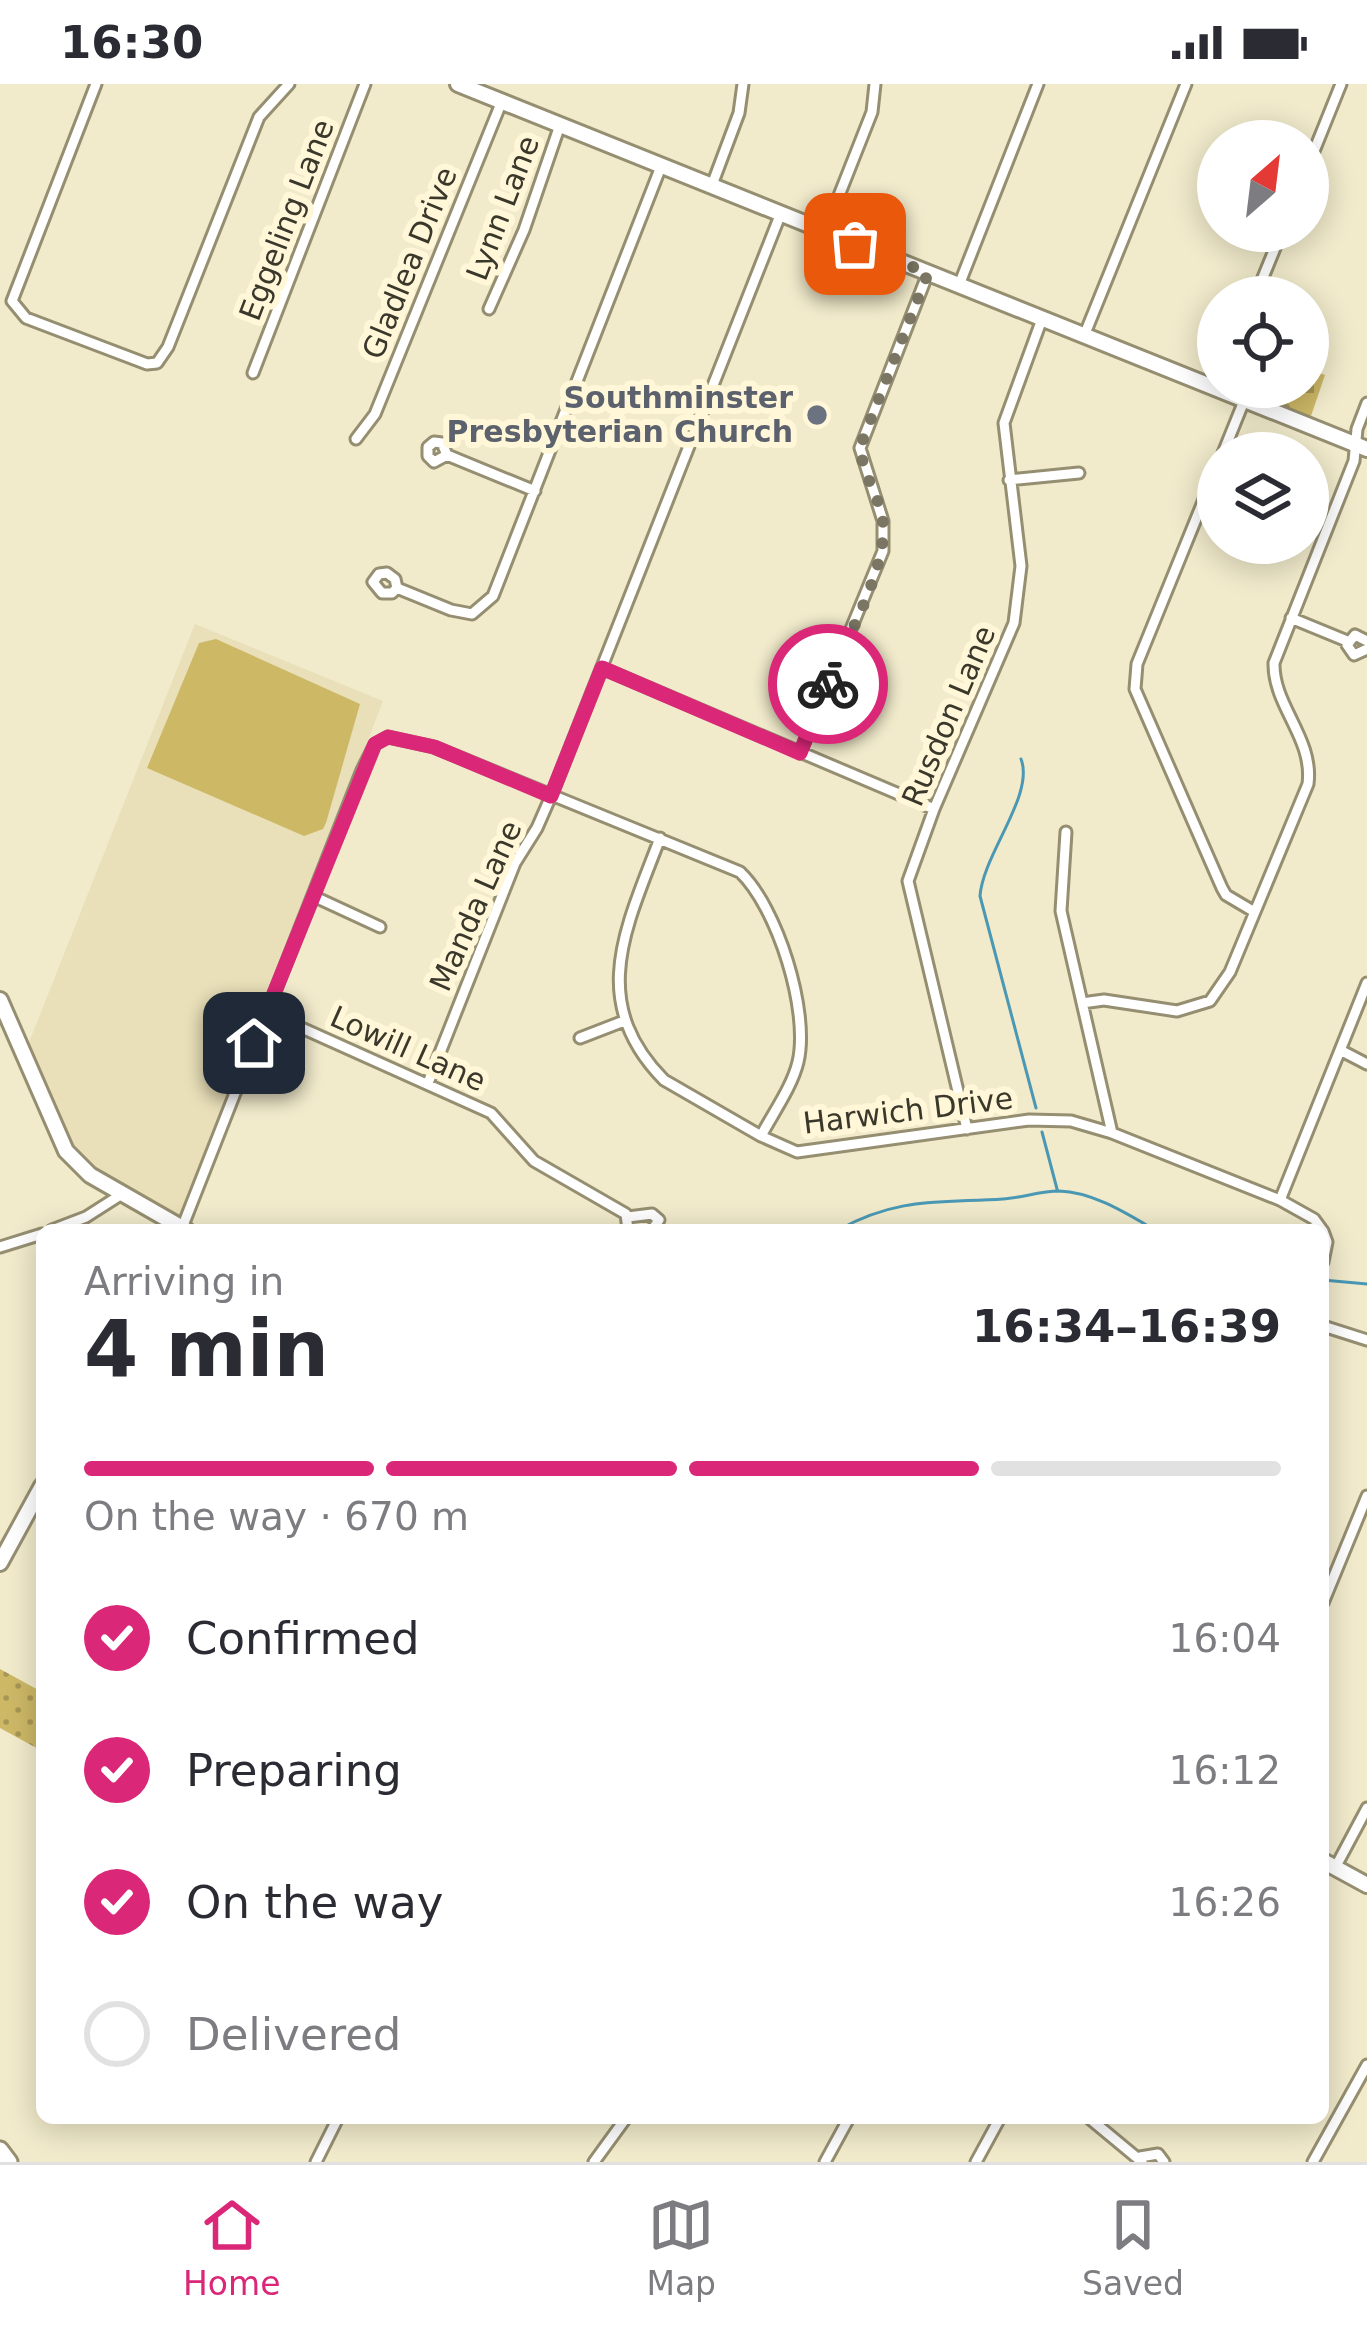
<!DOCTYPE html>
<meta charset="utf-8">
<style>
body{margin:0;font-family:"DejaVu Sans",sans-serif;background:#f2f2f3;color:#2b2b33;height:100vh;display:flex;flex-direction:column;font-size:45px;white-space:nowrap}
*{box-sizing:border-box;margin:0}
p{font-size:39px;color:#7c7c81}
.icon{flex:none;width:66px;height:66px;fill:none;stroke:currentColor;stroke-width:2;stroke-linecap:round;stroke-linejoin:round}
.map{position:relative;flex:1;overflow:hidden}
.panel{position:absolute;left:36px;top:1140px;width:1293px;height:900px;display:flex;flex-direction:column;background:#fff;border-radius:18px;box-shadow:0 6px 30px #0003}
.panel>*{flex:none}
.needle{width:78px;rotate:28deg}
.controls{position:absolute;left:1197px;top:36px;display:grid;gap:24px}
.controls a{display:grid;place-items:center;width:132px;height:132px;border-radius:50%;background:#fff;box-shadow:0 6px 30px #0003;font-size:60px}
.pin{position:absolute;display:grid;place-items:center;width:102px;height:102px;color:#fff;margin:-51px;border-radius:24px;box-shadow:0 6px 18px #0006}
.courier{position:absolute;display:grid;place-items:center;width:120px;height:120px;margin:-60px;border:9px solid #db2777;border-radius:50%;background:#fff;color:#222;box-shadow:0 3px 15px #0007}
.summary em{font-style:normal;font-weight:800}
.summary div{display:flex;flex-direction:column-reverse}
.summary{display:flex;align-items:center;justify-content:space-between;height:204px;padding:0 48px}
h1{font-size:78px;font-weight:800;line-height:90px}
.bar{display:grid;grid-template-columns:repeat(4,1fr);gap:18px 12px;align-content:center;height:144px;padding:0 48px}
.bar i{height:15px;border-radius:9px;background:#e1e1e2}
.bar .current{background:#db2777}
.bar p{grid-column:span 4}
ol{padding:0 48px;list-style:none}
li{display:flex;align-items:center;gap:36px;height:132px}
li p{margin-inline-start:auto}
li .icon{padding:12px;border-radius:50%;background:#db2777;color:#fff;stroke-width:4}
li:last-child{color:#7c7c81}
li i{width:66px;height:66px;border:6px solid #e1e1e2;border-radius:50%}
.status{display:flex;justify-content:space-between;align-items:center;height:84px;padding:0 60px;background:#fff;direction:ltr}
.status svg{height:33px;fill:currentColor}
.dock{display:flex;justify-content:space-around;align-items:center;height:168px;border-top:3px solid #e1e1e2;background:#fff;font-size:33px;color:#7c7c81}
.dock a{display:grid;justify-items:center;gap:6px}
.dock .current{color:#db2777}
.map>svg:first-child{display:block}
.built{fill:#e9e0b9}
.cemetery{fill:url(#cemetery-stones)}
.park{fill:url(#park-dots)}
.pitch{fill:#cdb866}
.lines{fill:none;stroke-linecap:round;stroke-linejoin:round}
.stream{stroke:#4a98b4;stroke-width:3}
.street-casing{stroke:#958e71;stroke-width:15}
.secondary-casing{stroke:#958e71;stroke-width:20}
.primary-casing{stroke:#958e71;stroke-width:21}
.street{stroke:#fff;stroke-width:9}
.secondary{stroke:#fff;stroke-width:14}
.primary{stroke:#fff;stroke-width:15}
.done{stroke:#7a7663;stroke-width:12;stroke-dasharray:0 21.6}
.route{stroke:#db2777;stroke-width:15}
.worship-dot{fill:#6b7280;stroke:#fff7d8;stroke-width:4.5}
.labels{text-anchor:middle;stroke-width:12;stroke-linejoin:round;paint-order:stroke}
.street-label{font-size:30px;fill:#3a372b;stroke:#fff7d8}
.worship-label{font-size:30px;font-weight:bold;fill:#5b616d;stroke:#fff7d8;text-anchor:end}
</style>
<div class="status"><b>16:30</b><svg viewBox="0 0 49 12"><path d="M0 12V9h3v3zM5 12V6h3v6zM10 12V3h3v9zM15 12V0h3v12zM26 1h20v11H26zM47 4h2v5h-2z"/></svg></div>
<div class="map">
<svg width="1367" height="2078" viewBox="0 0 1367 2078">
<defs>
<pattern id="cemetery-stones" width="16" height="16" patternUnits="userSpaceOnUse" patternTransform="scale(3)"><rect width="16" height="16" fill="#cdb866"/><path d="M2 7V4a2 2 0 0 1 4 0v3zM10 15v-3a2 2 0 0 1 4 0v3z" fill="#a79654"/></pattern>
<pattern id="park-dots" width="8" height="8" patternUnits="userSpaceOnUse" patternTransform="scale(3)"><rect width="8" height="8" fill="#cdb866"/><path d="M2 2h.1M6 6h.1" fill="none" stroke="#a79654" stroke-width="1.8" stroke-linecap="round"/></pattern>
</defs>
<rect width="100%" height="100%" fill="#f1eacb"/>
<!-- built -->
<path class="built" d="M195,540L383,617L182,1144L93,1089L69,1065L24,971Z"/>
<!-- cemetery -->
<path class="cemetery" d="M1308,285L1325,291L1311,332L1264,316L1268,303H1308Z"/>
<!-- park -->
<path class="park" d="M0,1585L42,1608V1667L0,1644Z"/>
<!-- pitch -->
<path class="pitch" d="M216,555L360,620L326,739L323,745L304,752L147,684L199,559Z"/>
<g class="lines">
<!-- stream -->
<path class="stream" d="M1021,675C1035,711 983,770 980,812L1036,1024
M1042,1048L1057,1105
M838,1146C898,1113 938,1119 1003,1115C1021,1114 1040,1107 1059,1107C1093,1108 1126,1129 1155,1146
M1323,1196L1367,1200"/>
<!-- street casing -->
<g class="street-casing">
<path id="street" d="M96,0L12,217L26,234L147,280L157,279L168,263L259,33L289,0
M1308,82L1341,0
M712,101L739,29L743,0
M825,147L872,28L875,0
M959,201L1038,0
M1255,213L1282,147
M489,225L524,146L560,41
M1084,252L1186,0
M253,289L365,0
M356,355L375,330L502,17
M1223,369L1244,317
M447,371L434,378L428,372V363L434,358L442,359L447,371L535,407
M1218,381L1137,580L1135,605L1222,804L1226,811L1253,827
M1009,396L1079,389
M397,504L392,509H382L373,498L379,490L387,489L395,495L397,504L451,526L472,530L493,512L662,80
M1291,534L1347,557
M1367,557L1355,551L1347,561L1354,571L1367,565
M602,584L934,725
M800,669L883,467V437L860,364L928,189
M1066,748L1061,827L1112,1049
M660,754C627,842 586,917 664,996L761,1052L797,1068L1029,1036L1071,1037L1112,1049L1280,1116L1314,1135L1322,1146
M313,812L380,843
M1082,919L1104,916L1177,927L1210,917L1230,888L1308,700C1314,654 1273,622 1274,579L1354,377L1357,345L1367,319
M266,928L491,1029L534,1077L626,1130L628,1146
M580,954L624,937
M1340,966L1367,980
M428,999L515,779L537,744L551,712L781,129
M967,1045L908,797L934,725L1014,539L1021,482L1004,339L1042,235
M1280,1116L1367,899
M628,1133L652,1130L659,1136L652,1146
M182,1144L362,686L375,660L388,653L434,663L740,788C777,823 810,927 798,978C792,1003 773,1029 761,1052
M52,1146L86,1133L122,1110
M1323,1147L1327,1158L1323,1178
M0,1163L42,1150
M1323,1242L1367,1256
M1323,1519L1367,1412
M1335,1784L1367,1724
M1089,2034L1142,2078
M1140,2073L1158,2070L1164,2078
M316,2078L338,2034
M594,2078L626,2034
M825,2078L849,2034
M976,2078L1000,2034
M1313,2078L1367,1981"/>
</g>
<!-- secondary casing -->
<g class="secondary-casing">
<path id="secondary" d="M458,0L1367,365
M0,916L66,1067L90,1091L186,1146
M0,1479L42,1402
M1323,1777L1367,1801"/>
</g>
<!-- primary casing -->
<g class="primary-casing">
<path id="primary" d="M0,2066L9,2078"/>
</g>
<!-- street -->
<use href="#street" class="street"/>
<!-- secondary -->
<use href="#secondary" class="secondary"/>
<!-- primary -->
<use href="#primary" class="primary"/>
</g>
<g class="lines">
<!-- done -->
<path class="done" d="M828,600C846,555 887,486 883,439C881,411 857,386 862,358L928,189L855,160"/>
<!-- route -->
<path class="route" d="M254,959L375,660L388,653L434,663L551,712L602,584L800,669L828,600"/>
</g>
<!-- markers -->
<circle class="worship-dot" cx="817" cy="331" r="12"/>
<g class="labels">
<!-- street labels -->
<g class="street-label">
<text transform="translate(503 124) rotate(-69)" y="10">Lynn Lane</text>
<text transform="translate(287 136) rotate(-69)" y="10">Eggeling Lane</text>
<text transform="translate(410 179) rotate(-68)" y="10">Gladlea Drive</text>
<text transform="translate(949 632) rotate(-67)" y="10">Rusdon Lane</text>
<text transform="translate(476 822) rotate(-66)" y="10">Manda Lane</text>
<text transform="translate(408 965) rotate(24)" y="10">Lowill Lane</text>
<text transform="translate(908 1027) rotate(-7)" y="10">Harwich Drive</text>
</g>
<!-- worship labels -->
<g class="worship-label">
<text x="793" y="324">Southminster<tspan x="793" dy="34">Presbyterian Church</tspan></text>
</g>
</g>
</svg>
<div class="controls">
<a><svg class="needle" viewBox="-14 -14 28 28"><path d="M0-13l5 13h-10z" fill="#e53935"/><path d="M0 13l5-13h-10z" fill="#7c7c81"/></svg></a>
<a><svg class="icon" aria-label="locate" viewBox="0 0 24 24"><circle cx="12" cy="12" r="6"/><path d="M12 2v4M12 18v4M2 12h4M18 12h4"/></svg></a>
<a><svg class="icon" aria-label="layers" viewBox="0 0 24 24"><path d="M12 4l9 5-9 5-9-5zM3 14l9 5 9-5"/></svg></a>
</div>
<div class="pin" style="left:855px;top:160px;background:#ea580c"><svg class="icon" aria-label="bag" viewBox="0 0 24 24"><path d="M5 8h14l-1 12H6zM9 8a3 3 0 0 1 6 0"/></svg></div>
<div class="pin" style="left:254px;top:959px;background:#1f2937"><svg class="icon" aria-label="home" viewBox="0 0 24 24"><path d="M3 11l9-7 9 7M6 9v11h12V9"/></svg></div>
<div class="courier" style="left:828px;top:600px"><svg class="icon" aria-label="bike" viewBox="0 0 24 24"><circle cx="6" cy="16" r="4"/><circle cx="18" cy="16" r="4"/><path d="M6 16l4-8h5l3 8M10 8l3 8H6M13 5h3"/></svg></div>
<section class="panel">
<div class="summary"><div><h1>4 min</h1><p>Arriving in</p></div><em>16:34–16:39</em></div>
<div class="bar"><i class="current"></i><i class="current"></i><i class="current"></i><i></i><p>On the way · 670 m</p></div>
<ol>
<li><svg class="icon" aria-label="check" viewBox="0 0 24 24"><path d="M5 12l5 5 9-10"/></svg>Confirmed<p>16:04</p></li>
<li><svg class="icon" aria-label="check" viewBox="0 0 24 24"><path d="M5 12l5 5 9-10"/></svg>Preparing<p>16:12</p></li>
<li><svg class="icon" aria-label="check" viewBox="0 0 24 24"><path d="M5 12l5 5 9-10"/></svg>On the way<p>16:26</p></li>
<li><i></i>Delivered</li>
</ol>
</section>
</div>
<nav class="dock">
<a class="current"><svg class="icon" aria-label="home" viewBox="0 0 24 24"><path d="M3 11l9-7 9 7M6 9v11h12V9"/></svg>Home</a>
<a><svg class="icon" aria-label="map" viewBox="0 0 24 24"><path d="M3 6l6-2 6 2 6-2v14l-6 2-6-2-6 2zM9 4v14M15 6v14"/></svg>Map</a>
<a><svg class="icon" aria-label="saved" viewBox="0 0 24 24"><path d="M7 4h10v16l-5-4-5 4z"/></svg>Saved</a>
</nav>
